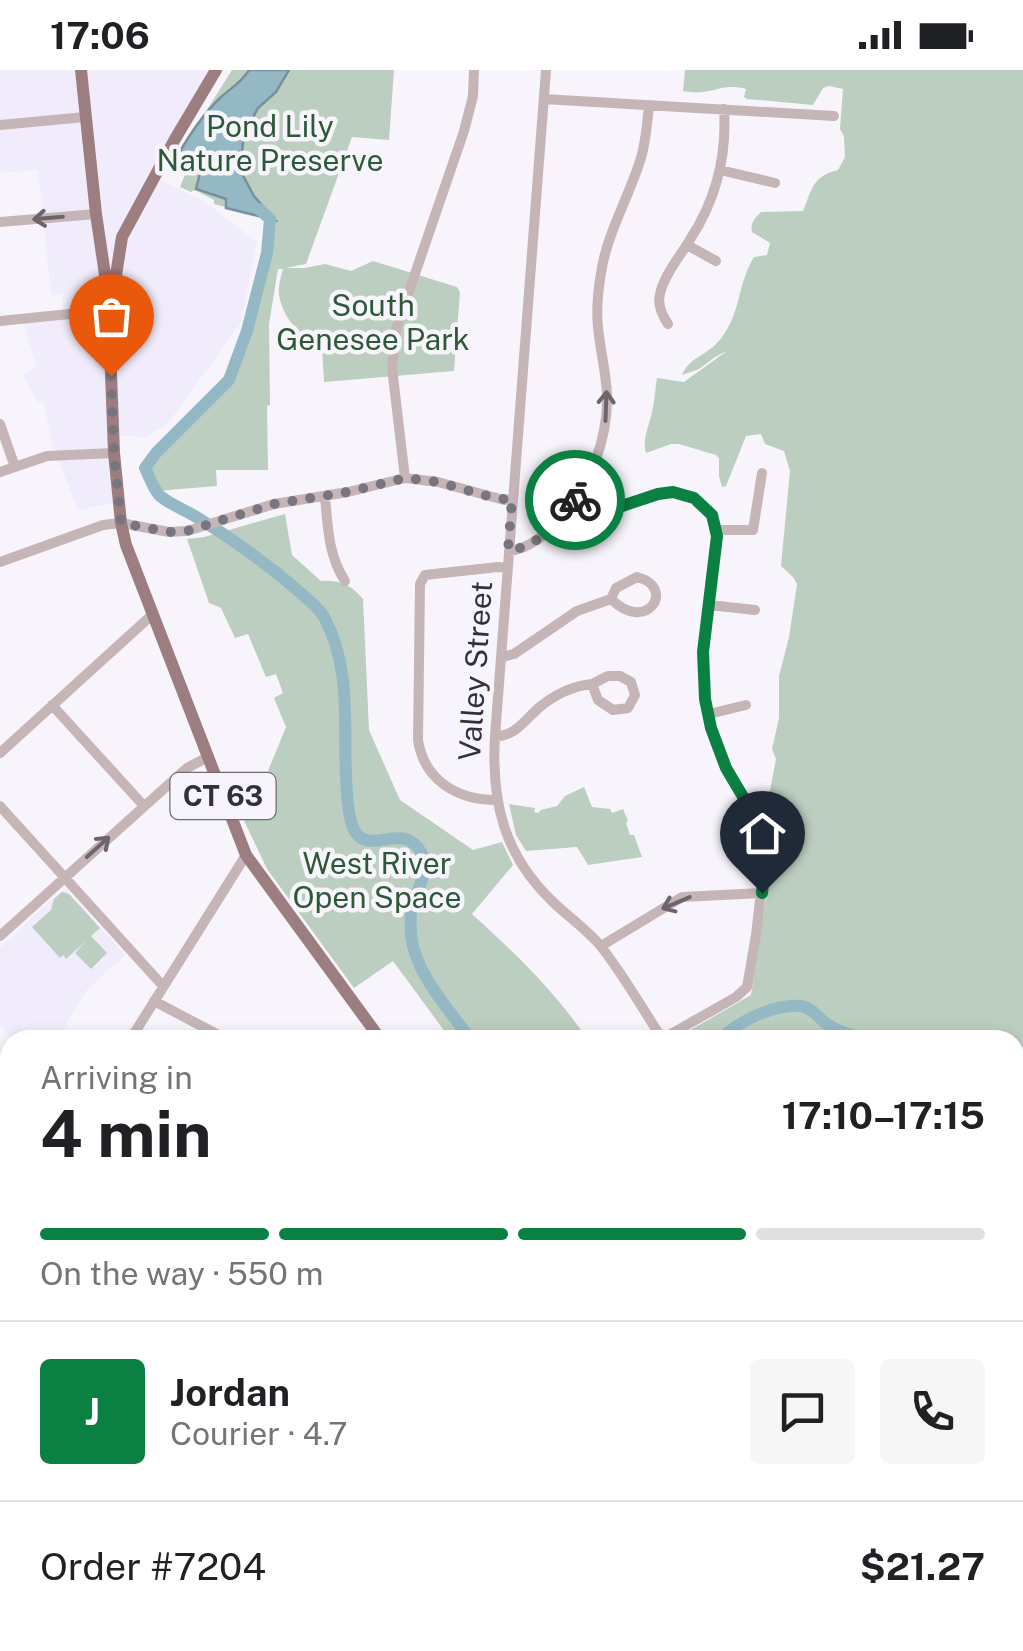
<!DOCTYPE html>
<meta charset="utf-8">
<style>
body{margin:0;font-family:"Public Sans",sans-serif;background:#f6f6f6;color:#202124;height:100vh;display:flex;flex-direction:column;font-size:38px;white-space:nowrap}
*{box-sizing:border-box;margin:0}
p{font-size:32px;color:#757577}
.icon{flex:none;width:55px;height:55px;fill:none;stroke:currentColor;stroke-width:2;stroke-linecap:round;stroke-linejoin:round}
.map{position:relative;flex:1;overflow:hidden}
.side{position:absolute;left:0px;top:960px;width:1025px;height:622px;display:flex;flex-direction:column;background:#fff;border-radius:30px 30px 0 0;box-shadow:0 5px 15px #0003}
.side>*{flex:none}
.pin{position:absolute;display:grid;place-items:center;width:85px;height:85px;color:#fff;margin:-102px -42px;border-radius:50% 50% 50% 0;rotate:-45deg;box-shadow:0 0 10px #0007}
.pin .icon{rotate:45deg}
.courier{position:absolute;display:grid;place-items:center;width:100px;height:100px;margin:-50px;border:8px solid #0b8043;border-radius:50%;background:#fff;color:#222;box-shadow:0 2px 12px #0007}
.overview em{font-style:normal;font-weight:700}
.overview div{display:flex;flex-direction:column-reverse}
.overview{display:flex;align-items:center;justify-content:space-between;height:170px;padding:0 40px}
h1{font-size:65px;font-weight:700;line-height:75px}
.bar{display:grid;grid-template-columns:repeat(4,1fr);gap:15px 10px;align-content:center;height:120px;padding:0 40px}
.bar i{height:12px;border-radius:8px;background:#e0e0e0}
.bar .current{background:#0b8043}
.bar p{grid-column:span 4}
.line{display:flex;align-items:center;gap:25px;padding:0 40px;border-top:2px solid #e0e0e0}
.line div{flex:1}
.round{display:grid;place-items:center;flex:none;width:105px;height:105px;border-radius:10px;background:#f6f6f6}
.status{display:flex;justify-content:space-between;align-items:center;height:70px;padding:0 50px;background:#fff;direction:ltr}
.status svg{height:28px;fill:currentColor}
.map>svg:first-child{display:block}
.built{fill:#f0ecfb}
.green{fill:#bccebf}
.water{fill:#94b9c5;stroke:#77909c;stroke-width:2.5}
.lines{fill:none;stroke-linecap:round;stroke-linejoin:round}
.stream{stroke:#77909c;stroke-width:2.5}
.river{stroke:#94b9c5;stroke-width:12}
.minor{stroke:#c6b5b6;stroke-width:10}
.major{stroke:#9c7e81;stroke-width:12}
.oneway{stroke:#6e656c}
.done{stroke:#78757e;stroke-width:10;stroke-dasharray:0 18}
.route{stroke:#0b8043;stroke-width:12}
.labels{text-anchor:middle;stroke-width:9;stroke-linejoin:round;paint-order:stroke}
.shield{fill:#f7f5fb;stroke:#6e6b75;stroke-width:2.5}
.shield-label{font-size:28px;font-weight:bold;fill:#33303b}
.park-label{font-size:30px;fill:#2d5938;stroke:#f7f5fb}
.street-label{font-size:30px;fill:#33303b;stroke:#f7f5fb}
</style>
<div class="status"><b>17:06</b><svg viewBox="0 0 49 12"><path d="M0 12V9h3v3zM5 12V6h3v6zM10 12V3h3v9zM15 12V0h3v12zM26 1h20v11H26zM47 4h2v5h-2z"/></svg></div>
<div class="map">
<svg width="1023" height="1581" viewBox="0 0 1023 1581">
<rect width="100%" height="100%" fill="#f7f5fb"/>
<!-- built -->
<path class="built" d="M0,0H212L156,108L204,131L257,172L241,253L166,356L144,367L115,365L116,434L100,435L78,441L52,374L44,332H38L22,306L36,296L23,251L64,246L62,225H51L38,100L0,103Z
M63,819L67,820L125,885L86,921L57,970H13L0,956V877Z"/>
<!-- green -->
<path class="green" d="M232,0H394L389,70L352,67L306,194L286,198H305L325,194L351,201L373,191L457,217L460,222L454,301L324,312L322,276C300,265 284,251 279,225C278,217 281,206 283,199H278L269,254L270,335L267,336L268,400H216L217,416L156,421L150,409L152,390L223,308L242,270L275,150L214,134V130L195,120L191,122L180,117L187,100L173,94Z
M685,0H1023V1291L1015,1272V970H673L751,925L779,740L775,732L768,731L776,689L772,679L779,648V606L789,567L797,514L793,507L781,496L790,401L784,381L765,374L761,364L746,366L726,416L722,417L719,406V388L716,385L679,374H671L646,383C642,368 649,357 652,342C655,331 655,319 657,308L684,312L727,281L715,287L699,299L682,305C689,288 705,286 717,273C742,246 736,216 754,187L767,185L770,173L752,162C750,153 755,148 761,142L803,141C812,120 812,106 838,100L845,87L844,66L840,59L843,19L829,16L823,18L813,35L747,29L744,27L746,19C719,12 712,27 683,21Z
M285,444L292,485L321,511C340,510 350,514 363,529L369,660L400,730L473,780L502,772L513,795L472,844C517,885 553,919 588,970H451L393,891L354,918L267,799L230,721L266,706L286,657L274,628L283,623L276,604L266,607L248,564L235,568L221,538L209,533L187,469L204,467Z
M584,717L592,737L610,739L612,743L623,739L628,751L626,753L630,765H634L642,787L588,795L577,777L526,781L516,765L509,734L535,738L534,742L538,743L541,740L557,736L565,726Z
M62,822L69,824L100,858L91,866L107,883L91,899L75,883L86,871L66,889L63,885L60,888L32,857L51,840L54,829Z"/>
<!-- water -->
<path class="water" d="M249,0H289L276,22L258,38L244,64L240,100L254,126L275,150L226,138V129L196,119L200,103L174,92C186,70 202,45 221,27C231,18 242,12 249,0Z"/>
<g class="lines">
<!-- stream -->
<path class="stream" d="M1015,1111L1023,1116"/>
<!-- river -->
<path class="river" d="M259,139L270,149L267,183L247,261L229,310L156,383L145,398C149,406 153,418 159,425C170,435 186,440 198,448C236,471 270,496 303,525C310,532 319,538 324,547C357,607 339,678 349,742C358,802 401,743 422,784C431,802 414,823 411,842C410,849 411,858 411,865C415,904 449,939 471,970
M720,970C736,952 776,933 801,936C813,938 818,948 827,954C837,962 853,964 864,970
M1015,1137L1023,1151"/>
<!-- minor -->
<path class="minor" d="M546,0L495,666C491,732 504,786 554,833C569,847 586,859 599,874C623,904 642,938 663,970
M544,29L834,46
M0,55L85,47
M720,100L775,113
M0,152L96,144
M687,175L716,191
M0,251L109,240
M668,254C662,245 657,235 660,224C664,205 681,185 691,168C716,129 727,85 724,39
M0,354L15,397
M0,402L47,386L114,383
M405,408L392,298L396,259L464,61L473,26L474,0
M325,427C328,457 328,485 345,511
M577,428L597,438L610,440L657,424L673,422L694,428L712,445L717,466L703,583L705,629L711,658L726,698L767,769L756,865L747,917L736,927L662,969
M717,460H753L762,403
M509,481C528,479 547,464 559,450C590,416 608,370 607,325C606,302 600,279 598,257C596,239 598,221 601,203C607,163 629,127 641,88C646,71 647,53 649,36
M0,492L103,455L121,453L169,462L187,461L274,434L348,422L405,408L438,412L504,430L512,429
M637,507C677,517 647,565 611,529L616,518Z
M709,535L755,540
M502,587L514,584L577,541L611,529
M608,606H620L631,612L635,625L628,638L613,640L598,630L592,614Z
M52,635L144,736
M709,644L746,635
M495,666C516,667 526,648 541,636C556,624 572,616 592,614
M0,683L153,544
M496,730C457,730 424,710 418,670L420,514L425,505L498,497L507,498
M0,736L163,916
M0,866L187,698L208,687
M601,876L682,827L762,823
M154,931L228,970
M130,970L246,785
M0,1164L10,1147
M1015,1291L1019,1312L1015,1352
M0,1312H10
M0,1421L10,1411
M0,1506L10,1497
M1015,1506L1023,1507
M219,1572L226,1581
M461,1572L469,1581
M367,1581L377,1572
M524,1581L534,1572
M681,1581L690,1572"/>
<!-- major -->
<path class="major" d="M81,0L96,144L108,225L114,383L121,453L126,475L246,785L381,970
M109,221L116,205L122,167L175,69L216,0
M0,1057L10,1065
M797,1572L808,1581
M934,1572L935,1581
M25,1581L32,1572"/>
</g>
<!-- one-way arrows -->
<defs><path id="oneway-shaft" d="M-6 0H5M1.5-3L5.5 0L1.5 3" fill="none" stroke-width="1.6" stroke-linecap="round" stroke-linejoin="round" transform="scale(2.5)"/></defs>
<g class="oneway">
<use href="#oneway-shaft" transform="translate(48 148) rotate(175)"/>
<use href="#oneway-shaft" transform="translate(606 336) rotate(-88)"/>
<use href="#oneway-shaft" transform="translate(98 777) rotate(-42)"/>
<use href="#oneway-shaft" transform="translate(676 833) rotate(157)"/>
</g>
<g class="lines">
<!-- done -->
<path class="done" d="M111,306L114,383L121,453L169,462L187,461L274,434L348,422L405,408L438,412L498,429H512L508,480C537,479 559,451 575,430"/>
<!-- route -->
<path class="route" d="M575,430L578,428L597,438L610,440L658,424L673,422L694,428L712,445L717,466L703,582L705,629L711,658L726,698L768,769L762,823"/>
</g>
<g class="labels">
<!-- shield labels -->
<rect class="shield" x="170.5" y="703" width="105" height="46" rx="8"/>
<g class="shield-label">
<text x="223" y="736">CT 63</text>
</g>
<!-- park labels -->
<g class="park-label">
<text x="270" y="67">Pond Lily<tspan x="270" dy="34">Nature Preserve</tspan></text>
<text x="373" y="246">South<tspan x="373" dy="34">Genesee Park</tspan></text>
<text x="377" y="804">West River<tspan x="377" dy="34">Open Space</tspan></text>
</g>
<!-- street labels -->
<g class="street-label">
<text transform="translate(476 601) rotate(-86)" y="10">Valley Street</text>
</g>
</g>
</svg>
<div class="pin" style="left:111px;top:306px;background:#ea580c"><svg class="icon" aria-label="bag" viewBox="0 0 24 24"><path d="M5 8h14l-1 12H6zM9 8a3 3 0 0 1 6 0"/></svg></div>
<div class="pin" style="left:762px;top:823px;background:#1f2937"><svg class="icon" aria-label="home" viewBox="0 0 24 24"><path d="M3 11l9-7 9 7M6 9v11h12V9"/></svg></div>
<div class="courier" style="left:575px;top:430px"><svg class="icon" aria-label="bike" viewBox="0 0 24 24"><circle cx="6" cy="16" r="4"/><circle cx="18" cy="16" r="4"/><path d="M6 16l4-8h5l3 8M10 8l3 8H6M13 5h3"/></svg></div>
<section class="side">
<div class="overview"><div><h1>4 min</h1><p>Arriving in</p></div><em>17:10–17:15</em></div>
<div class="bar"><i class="current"></i><i class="current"></i><i class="current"></i><i></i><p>On the way · 550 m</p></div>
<div class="line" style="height:180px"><b class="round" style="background:#0b8043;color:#fff">J</b><div><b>Jordan</b><p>Courier · 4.7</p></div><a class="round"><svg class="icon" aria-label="chat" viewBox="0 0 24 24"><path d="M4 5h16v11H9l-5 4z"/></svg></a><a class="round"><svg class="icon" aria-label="phone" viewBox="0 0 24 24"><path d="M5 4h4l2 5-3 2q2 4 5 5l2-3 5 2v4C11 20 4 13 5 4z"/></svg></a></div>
<div class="line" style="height:130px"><div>Order #7204</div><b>$21.27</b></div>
</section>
</div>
